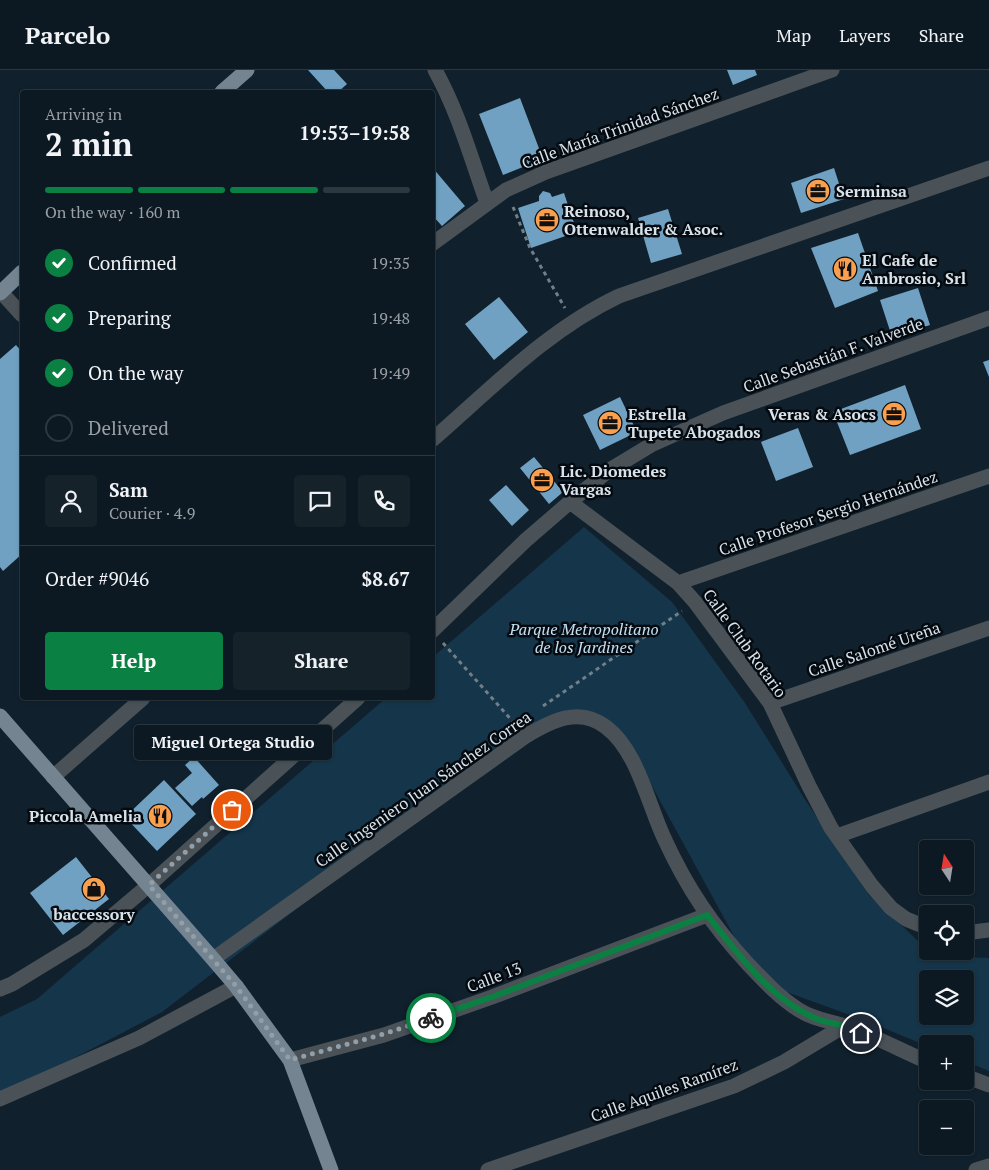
<!DOCTYPE html>
<meta charset="utf-8">
<style>
body{margin:0;font-family:"PT Serif",serif;background:#15222a;color:#f1f3f6;height:100vh;display:flex;flex-direction:column;font-size:19px;white-space:nowrap}
*{box-sizing:border-box;margin:0}
p{font-size:16px;color:#9aa0a5}
.icon{flex:none;width:28px;height:28px;fill:none;stroke:currentColor;stroke-width:2;stroke-linecap:round;stroke-linejoin:round}
.map{position:relative;flex:1;overflow:hidden}
.side{position:absolute;left:20px;top:20px;width:415px;height:610px;display:flex;flex-direction:column;background:#0c1922;border-radius:5px;box-shadow:0 1px 4px #0004,0 0 0 1px #2c3840}
.side>*{flex:none}
.needle{width:32px;rotate:348deg}
.controls{position:absolute;left:919px;top:770px;display:grid;gap:10px}
.controls a{display:grid;place-items:center;width:55px;height:55px;border-radius:5px;background:#0c1922;box-shadow:0 1px 4px #0004,0 0 0 1px #2c3840;font-size:25px}
.pin{position:absolute;display:grid;place-items:center;width:42px;height:42px;color:#fff;margin:-21px;border:2px solid #fff;border-radius:50%;box-shadow:0 1px 5px #0007}
.courier{position:absolute;display:grid;place-items:center;width:50px;height:50px;margin:-25px;border:4px solid #0b8043;border-radius:50%;background:#fff;color:#222;box-shadow:0 1px 6px #0007}
.bubble{position:absolute;height:35px;border-radius:5px;background:#0c1922;box-shadow:0 1px 4px #0004,0 0 0 1px #2c3840;font-size:16px;font-weight:800;line-height:35px;text-align:center}
.overview em{font-style:normal;font-weight:800}
.overview div{display:flex;flex-direction:column-reverse}
.overview{display:flex;align-items:center;justify-content:space-between;height:85px;padding:0 25px}
h1{font-size:32px;font-weight:800;line-height:38px}
.bar{display:grid;grid-template-columns:repeat(4,1fr);gap:8px 5px;align-content:center;height:60px;padding:0 25px}
.bar i{height:6px;border-radius:4px;background:#2c3840}
.bar .active{background:#0b8043}
.bar p{grid-column:span 4}
.line{display:flex;align-items:center;gap:12px;padding:0 25px;border-top:1px solid #2c3840}
.line div{flex:1}
.round{display:grid;place-items:center;flex:none;width:52px;height:52px;border-radius:5px;background:#15222a}
ol{padding:0 25px;list-style:none}
li{display:flex;align-items:center;gap:15px;height:55px}
li p{margin-inline-start:auto}
li .icon{padding:5px;border-radius:50%;background:#0b8043;color:#fff;stroke-width:4}
li:last-child{color:#9aa0a5}
li i{width:28px;height:28px;border:2px solid #2c3840;border-radius:50%}
.button{display:flex;gap:10px;margin-top:auto;padding:10px 25px}
.button a{flex:1;height:58px;border-radius:5px;background:#0b8043;color:#fff;font-size:20px;font-weight:800;line-height:58px;text-align:center}
.button a+a{background:#15222a;color:#f1f3f6}
header{display:flex;align-items:center;gap:30px;box-sizing:border-box;height:70px;padding:0 25px;background:#0c1922;border-bottom:1px solid #2c3840}
header strong{font-size:24px}
nav{display:flex;gap:28px;margin-inline-start:auto;font-size:18px}
.map>svg:first-child{display:block}
.green{fill:#15354a;fill-rule:evenodd}
.building{fill:#70a1c2}
.lines{fill:none;stroke-linecap:round;stroke-linejoin:round}
.path{stroke:#717f89;stroke-width:3;stroke-dasharray:4 4;stroke-linecap:butt}
.minor{stroke:#4a5258;stroke-width:15}
.major{stroke:#748591;stroke-width:15}
.done{stroke:#929fa8;stroke-width:5;stroke-dasharray:0 9}
.route{stroke:#0b8043;stroke-width:6}
.labels{text-anchor:middle;stroke-width:5;stroke-linejoin:round;paint-order:stroke}
.street-label{font-size:16px;fill:#d8e3eb;stroke:#040a0f}
.poi-label{font-size:16px;font-weight:bold;fill:#d8e3eb;stroke:#040a0f;text-anchor:start}
.park-label{font-size:16px;font-style:italic;fill:#c4e0f4;stroke:#040a0f}
</style>
<header>
<strong>Parcelo</strong>
<nav><a>Map</a><a>Layers</a><a>Share</a></nav>
</header>
<div class="map">
<svg width="989" height="1100" viewBox="0 0 989 1100">
<rect width="100%" height="100%" fill="#10212d"/>
<!-- green -->
<path class="green" d="M584,457L672,532L745,633L804,728L869,825L917,870L927,874L928,881H949L965,887L988,888L989,889V1001L965,991V974H928L927,976L869,952L759,912L641,696L604,654L540,652L162,942L0,1027V947L37,929L386,628H432L433,587ZM928,909H965V946H928Z"/>
<!-- building -->
<path class="building" d="M308,0H334L347,14L338,22H328Z
M727,0H755L757,5L733,15Z
M520,28L543,89L503,105L479,44Z
M432,97L465,136L442,156L432,145Z
M834,98L844,129L801,143L791,113Z
M543,121L550,123L552,127L564,123L577,162L531,178L518,138L539,131V126Z
M668,139L682,184L651,193L638,148Z
M858,163L878,221L835,238L811,178Z
M918,218L930,255L892,267L880,230Z
M499,227L528,262L494,290L465,254Z
M16,275L22,282V484L3,501L0,497V289Z
M989,290V307L983,292Z
M905,315L921,359L850,385L833,342Z
M620,327L637,362L600,380L583,345Z
M798,358L813,397L776,411L761,372Z
M534,387L563,422L549,434L520,398Z
M506,415L529,440L512,456L489,430Z
M194,687L219,715L203,729L202,727L192,736L175,718L192,703L185,695Z
M164,710L196,744L157,781L125,747Z
M76,787L109,829L63,865L30,823Z"/>
<g class="lines">
<!-- path -->
<path class="path" d="M513,137L530,178L565,238
M443,573L515,654
M543,636L682,541"/>
<!-- minor -->
<path class="minor" d="M435,0C458,41 471,88 487,133
M432,174L506,120L546,102L832,0
M1,222L22,245
M432,370C491,319 547,260 619,226L989,98
M570,432L678,513L695,532L770,633L809,716L831,758L872,816L891,838L906,849L928,858
M678,513L989,406
M432,561L526,470L570,432L608,401L651,375L723,343L989,248
M770,633L989,558
M53,707L143,628
M837,766L989,712
M965,863L989,860
M213,889L526,666C551,651 579,636 606,657C638,681 648,735 665,770C687,818 712,855 748,894C764,911 779,927 799,940C815,950 827,950 845,956C873,965 900,980 928,992
M0,919L12,914L84,870L149,815L358,628
M290,990L384,965L492,927L707,845
M965,1006L989,1015
M0,1029L139,968L236,916
M488,1100L734,1016L784,992L844,956
M976,1100L989,1096"/>
<!-- major -->
<path class="major" d="M222,22L247,0
M0,223L22,202
M0,646L213,889L236,916L290,990L331,1100"/>
</g>
<g class="lines">
<!-- done -->
<path class="done" d="M232,740L149,815L236,916L290,990L384,964L431,948"/>
<!-- route -->
<path class="route" d="M431,948L492,927L707,845C738,883 770,930 817,949C826,953 835,953 843,956C849,957 855,960 861,963"/>
</g>
<!-- icons -->
<defs>
<g id="office-disc" transform="scale(1.25)"><circle r="9.5" fill="#fa9f4e" stroke="#040a0f"/><path d="M-6-3h4V-5.5h4V-3h4V5H-6ZM-1-4.5V-3h2v-1.5ZM-6 0V1H6V0Z" fill="#111"/></g>
<g id="restaurant-disc" transform="scale(1.25)"><circle r="9.5" fill="#fa9f4e" stroke="#040a0f"/><path d="M-5-6h1v4h1v-4h1v4h1v-4h1v5L-1.5 .5V6h-2V.5L-5-1ZM5-6V6H3V1.5H1.5Q1.5-4 5-6Z" fill="#111"/></g>
<g id="shop-disc" transform="scale(1.25)"><circle r="9.5" fill="#fa9f4e" stroke="#040a0f"/><path d="M-5-2.5h2.3a2.7 3.5 0 0 1 5.4 0H5L5.5 6h-11ZM-1.5-2.5h3a1.5 2.3 0 0 0-3 0Z" fill="#111"/></g>
</defs>
<g fill-rule="evenodd">
<use href="#office-disc" x="818" y="121"/>
<use href="#office-disc" x="547" y="150"/>
<use href="#restaurant-disc" x="845" y="199"/>
<use href="#office-disc" x="894" y="344"/>
<use href="#office-disc" x="610" y="353"/>
<use href="#office-disc" x="542" y="410"/>
<use href="#restaurant-disc" x="160" y="746"/>
<use href="#shop-disc" x="94" y="819"/>
</g>
<g class="labels">
<!-- street labels -->
<g class="street-label">
<text transform="translate(620 58) rotate(-20)" y="6">Calle María Trinidad Sánchez</text>
<text transform="translate(833 285) rotate(-20)" y="6">Calle Sebastián F. Valverde</text>
<text transform="translate(828 443) rotate(-19)" y="6">Calle Profesor Sergio Hernández</text>
<text transform="translate(745 573) rotate(54)" y="6">Calle Club Rotario</text>
<text transform="translate(874 579) rotate(-19)" y="6">Calle Salomé Ureña</text>
<text transform="translate(423 719) rotate(-35)" y="6">Calle Ingeniero Juan Sánchez Correa</text>
<text transform="translate(494 907) rotate(-21)" y="6">Calle 13</text>
<text transform="translate(664 1020) rotate(-20)" y="6">Calle Aquiles Ramírez</text>
</g>
<!-- poi labels -->
<g class="poi-label">
<text x="836" y="127">Serminsa</text>
<text x="564" y="147">Reinoso,<tspan x="564" dy="18">Ottenwalder &amp; Asoc.</tspan></text>
<text x="862" y="196">El Cafe de<tspan x="862" dy="18">Ambrosio, Srl</tspan></text>
<text x="628" y="350">Estrella<tspan x="628" dy="18">Tupete Abogados</tspan></text>
<text x="876" y="350" text-anchor="end">Veras &amp; Asocs</text>
<text x="560" y="407">Lic. Diomedes<tspan x="560" dy="18">Vargas</tspan></text>
<text x="142" y="752" text-anchor="end">Piccola Amelia</text>
<text x="94" y="850" text-anchor="middle">baccessory</text>
</g>
<!-- park labels -->
<g class="park-label">
<text x="584" y="565">Parque Metropolitano<tspan x="584" dy="18">de los Jardines</tspan></text>
</g>
</g>
</svg>
<div class="controls">
<a><svg class="needle" viewBox="-14 -14 28 28"><path d="M0-13l5 13h-10z" fill="#e53935"/><path d="M0 13l5-13h-10z" fill="#9aa0a5"/></svg></a>
<a><svg class="icon" aria-label="locate" viewBox="0 0 24 24"><circle cx="12" cy="12" r="6"/><path d="M12 2v4M12 18v4M2 12h4M18 12h4"/></svg></a>
<a><svg class="icon" aria-label="layers" viewBox="0 0 24 24"><path d="M12 4l9 5-9 5-9-5zM3 14l9 5 9-5"/></svg></a>
<a>+</a>
<a>−</a>
</div>
<div class="pin" style="left:232px;top:740px;background:#ea580c"><svg class="icon" aria-label="bag" viewBox="0 0 24 24"><path d="M5 8h14l-1 12H6zM9 8a3 3 0 0 1 6 0"/></svg></div>
<div class="pin" style="left:861px;top:963px;background:#1f2937"><svg class="icon" aria-label="home" viewBox="0 0 24 24"><path d="M3 11l9-7 9 7M6 9v11h12V9"/></svg></div>
<div class="courier" style="left:431px;top:948px"><svg class="icon" aria-label="bike" viewBox="0 0 24 24"><circle cx="6" cy="16" r="4"/><circle cx="18" cy="16" r="4"/><path d="M6 16l4-8h5l3 8M10 8l3 8H6M13 5h3"/></svg></div>
<div class="bubble" style="left:134px;top:655px;width:198px">Miguel Ortega Studio</div>
<section class="side">
<div class="overview"><div><h1>2 min</h1><p>Arriving in</p></div><em>19:53–19:58</em></div>
<div class="bar"><i class="active"></i><i class="active"></i><i class="active"></i><i></i><p>On the way · 160 m</p></div>
<ol>
<li><svg class="icon" aria-label="check" viewBox="0 0 24 24"><path d="M5 12l5 5 9-10"/></svg>Confirmed<p>19:35</p></li>
<li><svg class="icon" aria-label="check" viewBox="0 0 24 24"><path d="M5 12l5 5 9-10"/></svg>Preparing<p>19:48</p></li>
<li><svg class="icon" aria-label="check" viewBox="0 0 24 24"><path d="M5 12l5 5 9-10"/></svg>On the way<p>19:49</p></li>
<li><i></i>Delivered</li>
</ol>
<div class="line" style="height:90px"><a class="round"><svg class="icon" aria-label="person" viewBox="0 0 24 24"><circle cx="12" cy="8" r="4"/><path d="M4 21q1-7 8-7t8 7"/></svg></a><div><b>Sam</b><p>Courier · 4.9</p></div><a class="round"><svg class="icon" aria-label="chat" viewBox="0 0 24 24"><path d="M4 5h16v11H9l-5 4z"/></svg></a><a class="round"><svg class="icon" aria-label="phone" viewBox="0 0 24 24"><path d="M5 4h4l2 5-3 2q2 4 5 5l2-3 5 2v4C11 20 4 13 5 4z"/></svg></a></div>
<div class="line" style="height:65px"><div>Order #9046</div><b>$8.67</b></div>
<div class="button"><a>Help</a><a>Share</a></div>
</section>
</div>
